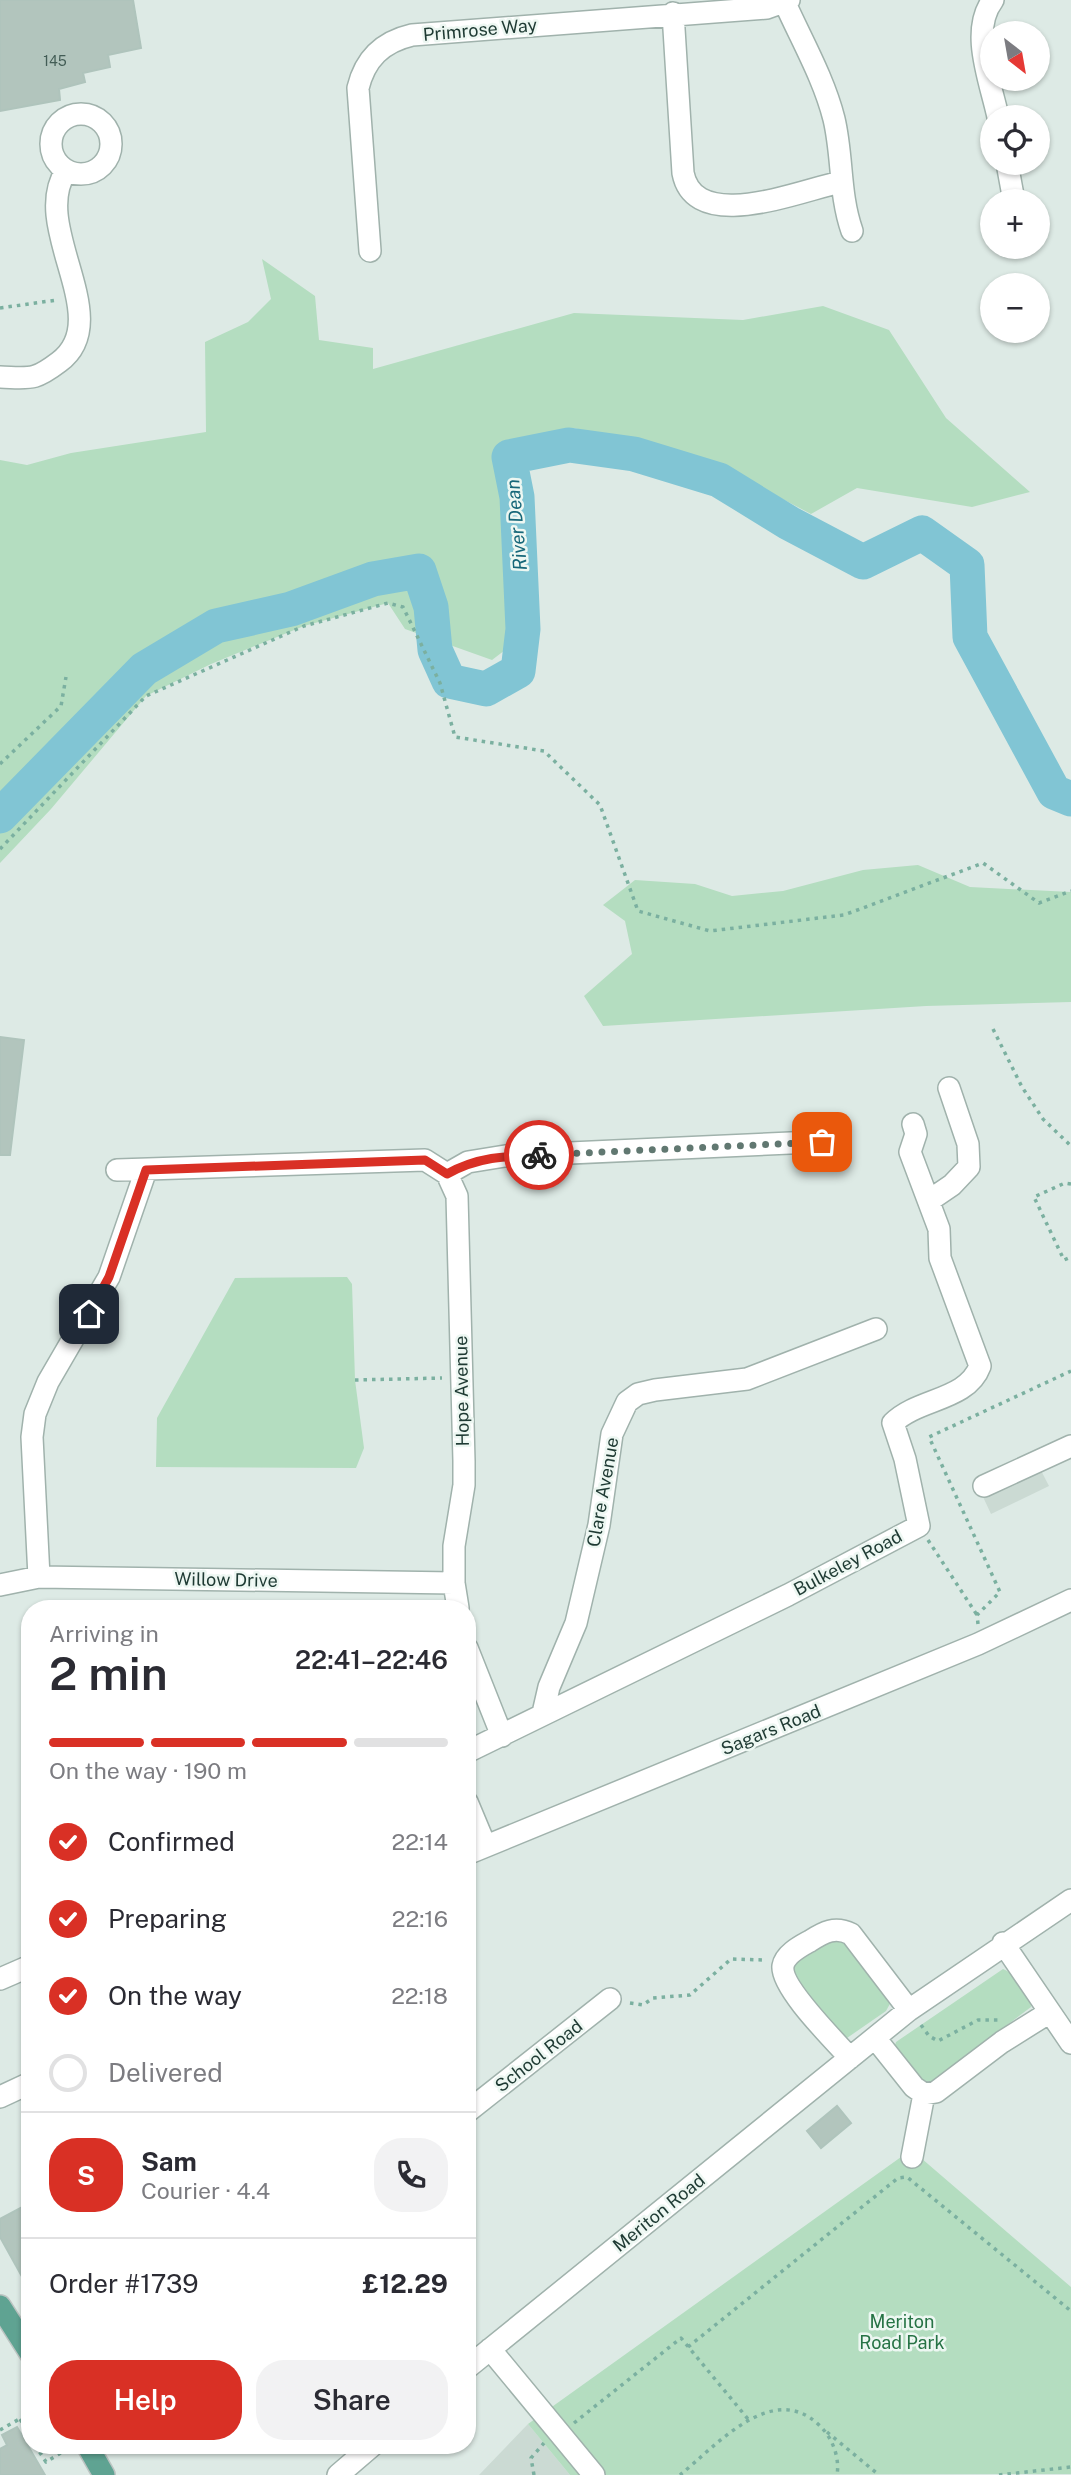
<!DOCTYPE html>
<meta charset="utf-8">
<style>
body{margin:0;font-family:"Public Sans",sans-serif;background:#f2f2f3;color:#2b2b33;height:100vh;display:flex;flex-direction:column;font-size:26px;white-space:nowrap}
*{box-sizing:border-box;margin:0}
p{font-size:23px;color:#7c7c81}
.icon{flex:none;width:38px;height:38px;fill:none;stroke:currentColor;stroke-width:2;stroke-linecap:round;stroke-linejoin:round}
.map{position:relative;flex:1;overflow:hidden}
.side{position:absolute;left:21px;top:1600px;width:455px;height:854px;display:flex;flex-direction:column;background:#fff;border-radius:28px;box-shadow:0 2px 5px #0004}
.side>*{flex:none}
.needle{width:46px;rotate:149deg}
.buttons{position:absolute;left:980px;top:21px;display:grid;gap:14px}
.buttons a{display:grid;place-items:center;width:70px;height:70px;border-radius:50%;background:#fff;box-shadow:0 2px 5px #0004;font-size:35px}
.pin{position:absolute;display:grid;place-items:center;width:60px;height:60px;color:#fff;margin:-30px;border-radius:14px;box-shadow:0 4px 10px #0006}
.courier{position:absolute;display:grid;place-items:center;width:70px;height:70px;margin:-35px;border:5px solid #d93025;border-radius:50%;background:#fff;color:#222;box-shadow:0 2px 9px #0007}
.headline em{font-style:normal;font-weight:600}
.headline div{display:flex;flex-direction:column-reverse}
.headline{display:flex;align-items:center;justify-content:space-between;height:119px;padding:0 28px}
h1{font-size:46px;font-weight:600;line-height:52px}
.bar{display:grid;grid-template-columns:repeat(4,1fr);gap:10px 7px;align-content:center;height:84px;padding:0 28px}
.bar i{height:9px;border-radius:5px;background:#e1e1e2}
.bar .on{background:#d93025}
.bar p{grid-column:span 4}
.line{display:flex;align-items:center;gap:18px;padding:0 28px;border-top:2px solid #e1e1e2}
.line div{flex:1}
.round{display:grid;place-items:center;flex:none;width:74px;height:74px;border-radius:28px;background:#f2f2f3}
ol{padding:0 28px;list-style:none}
li{display:flex;align-items:center;gap:21px;height:77px}
li p{margin-inline-start:auto}
li .icon{padding:7px;border-radius:50%;background:#d93025;color:#fff;stroke-width:4}
li:last-child{color:#7c7c81}
li i{width:38px;height:38px;border:4px solid #e1e1e2;border-radius:50%}
.button{display:flex;gap:14px;margin-top:auto;padding:14px 28px}
.button a{flex:1;height:80px;border-radius:28px;background:#d93025;color:#fff;font-size:28px;font-weight:600;line-height:80px;text-align:center}
.button a+a{background:#f2f2f3;color:#2b2b33}
.map>svg:first-child{display:block}
.built{fill:#cbdad3}
.green{fill:#b4ddc0}
.lines{fill:none;stroke-linecap:round;stroke-linejoin:round}
.river{stroke:#81c5d4;stroke-width:35}
.building{fill:#b2c5bd;stroke:#afc4bc;stroke-width:2}
.minor-casing{stroke:#a0b2ac;stroke-width:24}
.major-casing{stroke:#bcc4c2;stroke-width:24}
.path{stroke:#7bb0a0;stroke-width:3.5;stroke-dasharray:3.5 5;stroke-linecap:butt}
.minor{stroke:#fff;stroke-width:21}
.major{stroke:#5fa392;stroke-width:21}
.done{stroke:#617871;stroke-width:7;stroke-dasharray:0 12.6}
.route{stroke:#d93025;stroke-width:9}
.labels{text-anchor:middle;stroke-width:5;stroke-linejoin:round;paint-order:stroke}
.number-label{font-size:14px;fill:#435d56}
.street-label{font-size:18px;fill:#1e3a33;stroke:#edf7f2}
.park-label{font-size:18px;fill:#267345;stroke:#edf7f2}
.water-label{font-size:19px;font-style:italic;fill:#166779;stroke:#edf7f2}
</style>
<div class="map">
<svg width="1071" height="2475" viewBox="0 0 1071 2475">
<rect width="100%" height="100%" fill="#ddeae5"/>
<!-- built -->
<path class="built" d="M1034,1457L1049,1486L991,1514L977,1484Z
M528,2424L570,2475H479Z"/>
<!-- green -->
<path class="green" d="M262,259L315,296L319,340L373,348V369L574,313L743,320L823,306L889,330L946,418L1030,492L972,507L857,488L811,514L714,463L574,428L495,453L522,637L492,660L405,629L388,603L304,626L211,664L146,696L51,809L0,863V460L27,465L71,453L206,432L205,342L248,322L271,299Z
M918,865L970,887L1071,892V1002L926,1006L603,1026L584,996L632,954L625,921L603,905L635,880L695,884L732,896L783,891L863,870Z
M347,1277L352,1284L355,1380L364,1448L356,1468L156,1467L157,1418L235,1278Z
M828,1938L845,1939L892,2000L886,2011L847,2038L840,2036L793,1976C789,1959 815,1947 828,1938Z
M1003,1969C1016,1974 1031,1994 1031,2007L928,2085L920,2083L894,2048L896,2042Z
M901,2157L921,2158L1071,2287V2474L570,2475L528,2424Z"/>
<g class="lines">
<!-- river -->
<path class="river" d="M0,816L144,669L216,626L291,609L373,579L419,571L431,607L435,650L449,681L486,689L518,671L523,629L517,497L509,457L569,445L634,454L719,480L789,523L863,562L922,533L967,565L970,637L1054,792L1071,799"/>
</g>
<!-- building -->
<path class="building" d="M0,0H133L141,48L108,55L110,67L83,73L85,82L59,89L60,100L0,111Z
M0,1037L24,1040L10,1155H0Z
M837,2106L851,2123L821,2148L807,2131Z
M30,2203V2291L0,2237V2219Z
M17,2427L45,2475H0V2449L7,2445L2,2435Z"/>
<g class="lines">
<!-- minor casing -->
<g class="minor-casing">
<path id="minor" d="M993,0C969,31 991,83 998,117
M785,3C802,41 824,79 834,119C843,157 839,194 852,231
M673,13L683,173C695,235 801,190 841,182
M51 144a30 30 0 1 1 60 0a30 30 0 1 1-60 0Z
M1007,163L1014,201
M370,251L358,88C365,59 382,42 412,35L767,8L789,0
M0,377C31,378 34,381 59,362C117,319 29,227 66,171
M117,1170L425,1160L447,1174L457,1196L464,1461V1485L454,1546V1583L458,1608
M447,1174L468,1162L505,1156L835,1141
M930,1200L952,1185L969,1167L968,1144L949,1088
M984,1486L1071,1446
M39,1577L32,1437L35,1414L48,1382L109,1277L146,1170
M0,1585L39,1577L454,1583
M467,1648L502,1736
M543,1713L549,1687L576,1623L599,1525L612,1434L627,1402L638,1394L655,1390L747,1379L876,1329
M467,1752L788,1595L919,1526L905,1459L893,1423C918,1398 967,1401 980,1366L940,1258L939,1229L910,1152L916,1134L913,1124
M467,1802L485,1845
M467,1854L978,1644L1071,1600
M1003,1943L1071,2043
M0,1979L30,1966
M875,2038L914,2087L924,2094L936,2092L1002,2042L1050,2012
M850,2058C836,2042 780,1987 783,1966C785,1954 801,1946 810,1941C824,1932 835,1926 851,1934L909,2010
M0,2097L30,2083
M467,2112L610,1999
M912,2157L924,2094
M490,2349L594,2475
M467,2368L909,2010L1071,1900
M338,2475L373,2445"/>
</g>
<!-- major casing -->
<g class="major-casing">
<path id="major" d="M0,2306L30,2353
M87,2445L104,2475"/>
</g>
<!-- path -->
<path class="path" d="M0,308L57,300
M0,764L61,706L66,677
M0,849L146,696L304,626L388,603L403,607L440,683L455,737L544,751L600,805L638,911L710,931L844,915L983,863L1039,903L1071,891
M993,1029L1022,1087L1043,1119L1071,1146
M1071,1184L1065,1183L1034,1197L1064,1260L1071,1257
M355,1380L442,1378
M928,1540L977,1615
M978,1624L977,1615L1000,1592L929,1437L1071,1371
M630,2003L643,2005L653,1998L690,1995L731,1959L766,1960
M921,2025L929,2036L938,2041L978,2020H999
M688,2347L898,2178L907,2177L1071,2311
M20,2419L30,2435
M574,2423L681,2338L748,2419
M0,2430L30,2413
M827,2432L879,2475
M35,2445L46,2462L67,2449
M534,2475L531,2458L544,2443
M680,2475C716,2446 772,2380 819,2425C832,2437 840,2457 837,2475
M999,2475L1071,2467"/>
<!-- minor -->
<use href="#minor" class="minor"/>
<!-- major -->
<use href="#major" class="major"/>
</g>
<g class="lines">
<!-- done -->
<path class="done" d="M539,1155L822,1142"/>
<!-- route -->
<path class="route" d="M89,1314L109,1277L146,1170L425,1160L447,1174C477,1157 505,1156 539,1155"/>
</g>
<g class="labels">
<!-- number labels -->
<g class="number-label">
<text x="55" y="66">145</text>
</g>
<!-- street labels -->
<g class="street-label">
<text transform="translate(480 30) rotate(-5)" y="6">Primrose Way</text>
<text transform="translate(462 1391) rotate(-91)" y="6">Hope Avenue</text>
<text transform="translate(603 1492) rotate(-80)" y="6">Clare Avenue</text>
<text transform="translate(848 1563) rotate(-28)" y="6">Bulkeley Road</text>
<text transform="translate(226 1580) rotate(1)" y="6">Willow Drive</text>
<text transform="translate(771 1730) rotate(-22)" y="6">Sagars Road</text>
<text transform="translate(539 2056) rotate(-38)" y="6">School Road</text>
<text transform="translate(659 2213) rotate(-39)" y="6">Meriton Road</text>
</g>
<!-- park labels -->
<g class="park-label">
<text x="902" y="2328">Meriton<tspan x="902" dy="21">Road Park</tspan></text>
</g>
<!-- water labels -->
<g class="water-label">
<text transform="translate(516 525) rotate(-95)" y="7">River Dean</text>
</g>
</g>
</svg>
<div class="buttons">
<a><svg class="needle" viewBox="-14 -14 28 28"><path d="M0-13l5 13h-10z" fill="#e53935"/><path d="M0 13l5-13h-10z" fill="#7c7c81"/></svg></a>
<a><svg class="icon" aria-label="locate" viewBox="0 0 24 24"><circle cx="12" cy="12" r="6"/><path d="M12 2v4M12 18v4M2 12h4M18 12h4"/></svg></a>
<a>+</a>
<a>−</a>
</div>
<div class="pin" style="left:822px;top:1142px;background:#ea580c"><svg class="icon" aria-label="bag" viewBox="0 0 24 24"><path d="M5 8h14l-1 12H6zM9 8a3 3 0 0 1 6 0"/></svg></div>
<div class="pin" style="left:89px;top:1314px;background:#1f2937"><svg class="icon" aria-label="home" viewBox="0 0 24 24"><path d="M3 11l9-7 9 7M6 9v11h12V9"/></svg></div>
<div class="courier" style="left:539px;top:1155px"><svg class="icon" aria-label="bike" viewBox="0 0 24 24"><circle cx="6" cy="16" r="4"/><circle cx="18" cy="16" r="4"/><path d="M6 16l4-8h5l3 8M10 8l3 8H6M13 5h3"/></svg></div>
<section class="side">
<div class="headline"><div><h1>2 min</h1><p>Arriving in</p></div><em>22:41–22:46</em></div>
<div class="bar"><i class="on"></i><i class="on"></i><i class="on"></i><i></i><p>On the way · 190 m</p></div>
<ol>
<li><svg class="icon" aria-label="check" viewBox="0 0 24 24"><path d="M5 12l5 5 9-10"/></svg>Confirmed<p>22:14</p></li>
<li><svg class="icon" aria-label="check" viewBox="0 0 24 24"><path d="M5 12l5 5 9-10"/></svg>Preparing<p>22:16</p></li>
<li><svg class="icon" aria-label="check" viewBox="0 0 24 24"><path d="M5 12l5 5 9-10"/></svg>On the way<p>22:18</p></li>
<li><i></i>Delivered</li>
</ol>
<div class="line" style="height:126px"><b class="round" style="background:#d93025;color:#fff">S</b><div><b>Sam</b><p>Courier · 4.4</p></div><a class="round"><svg class="icon" aria-label="phone" viewBox="0 0 24 24"><path d="M5 4h4l2 5-3 2q2 4 5 5l2-3 5 2v4C11 20 4 13 5 4z"/></svg></a></div>
<div class="line" style="height:91px"><div>Order #1739</div><b>£12.29</b></div>
<div class="button"><a>Help</a><a>Share</a></div>
</section>
</div>
